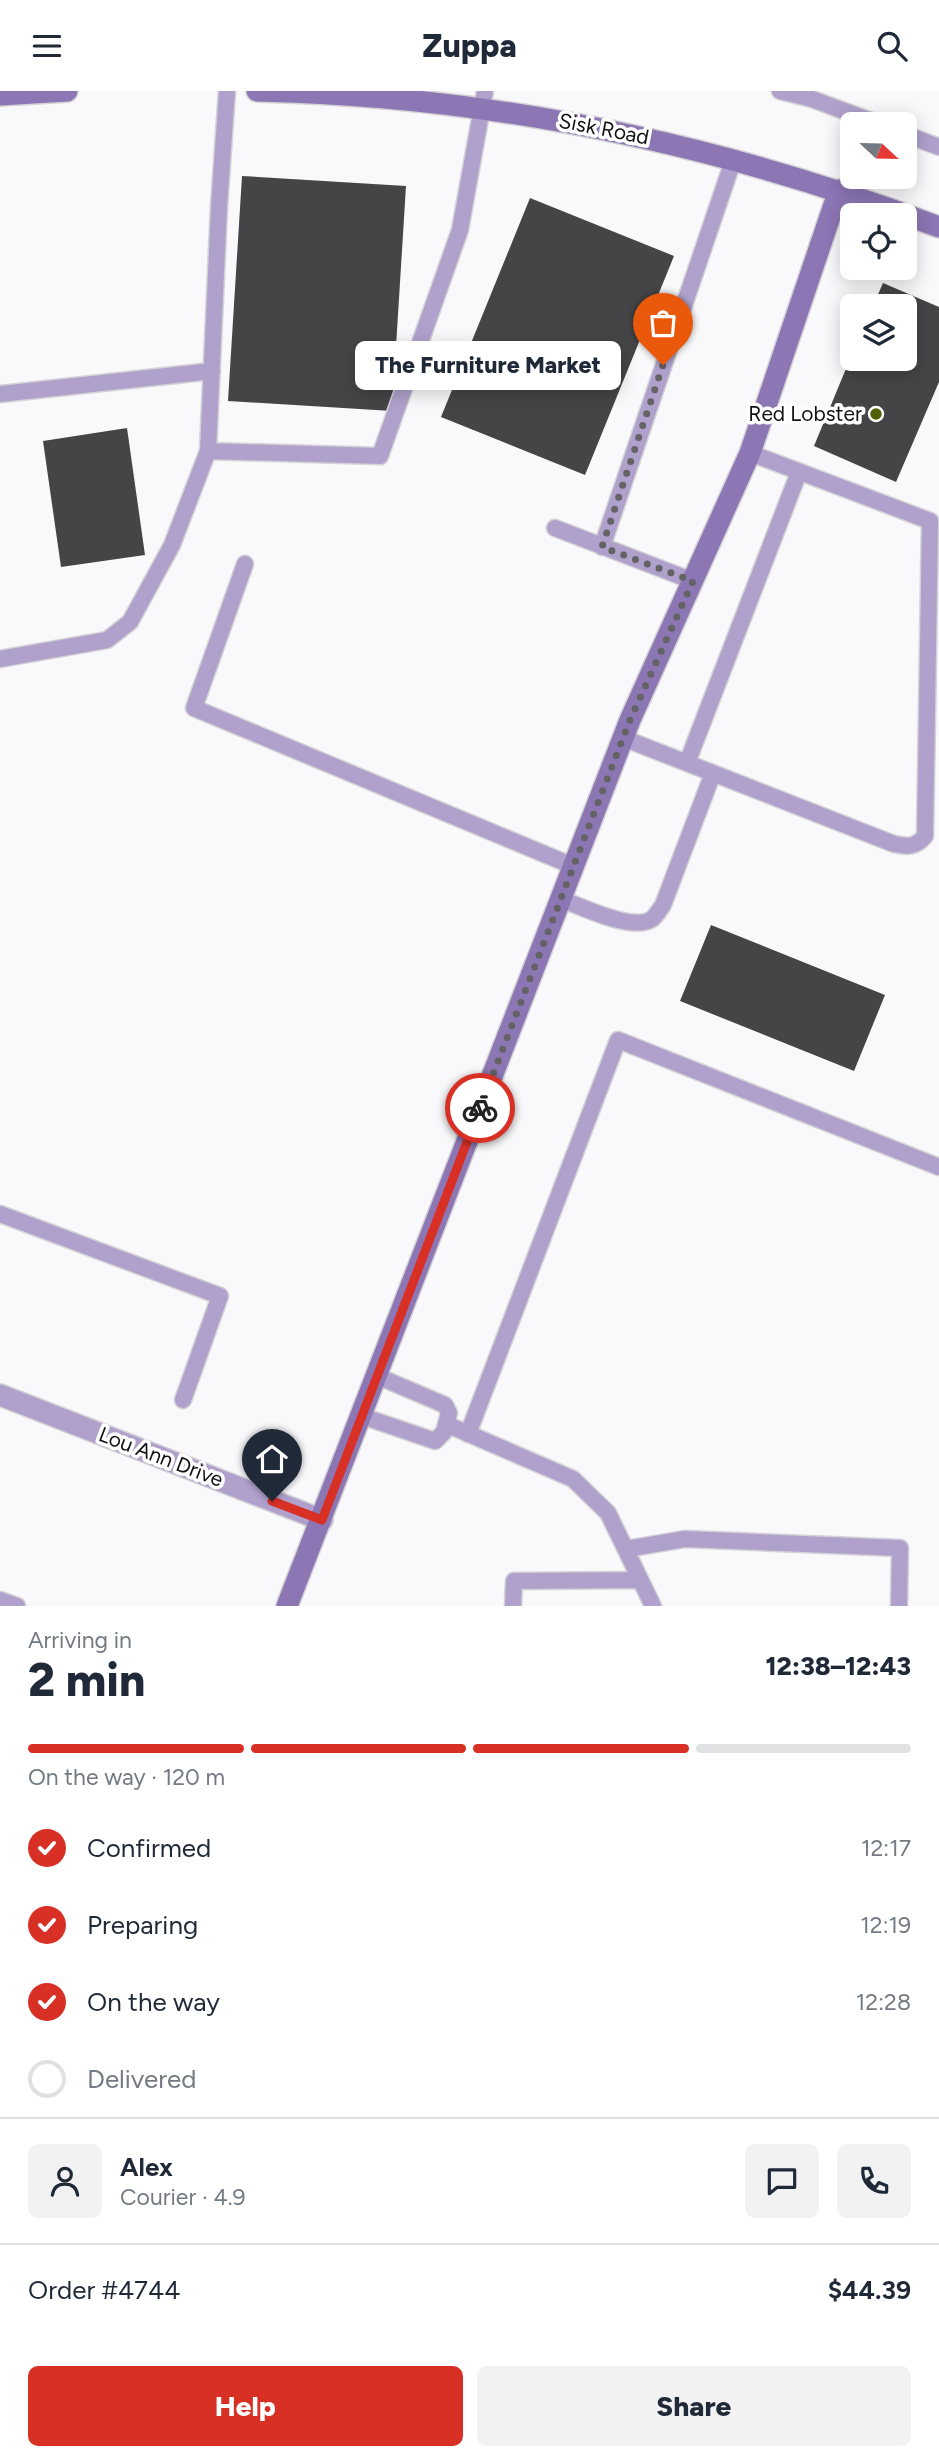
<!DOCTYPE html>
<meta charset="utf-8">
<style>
body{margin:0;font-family:Figtree,sans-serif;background:#f2f2f3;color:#1f2937;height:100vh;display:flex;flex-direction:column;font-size:26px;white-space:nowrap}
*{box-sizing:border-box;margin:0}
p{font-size:23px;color:#747a83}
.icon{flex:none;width:38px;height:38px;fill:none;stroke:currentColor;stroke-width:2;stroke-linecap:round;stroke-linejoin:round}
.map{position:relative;height:1515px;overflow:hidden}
.sheet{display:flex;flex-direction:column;background:#fff;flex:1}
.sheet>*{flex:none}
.needle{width:46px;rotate:112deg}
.controls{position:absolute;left:840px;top:21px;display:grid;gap:14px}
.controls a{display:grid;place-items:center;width:77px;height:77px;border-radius:10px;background:#fff;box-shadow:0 4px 18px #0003;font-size:35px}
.pin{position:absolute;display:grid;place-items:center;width:60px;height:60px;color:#fff;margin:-72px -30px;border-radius:50% 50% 50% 0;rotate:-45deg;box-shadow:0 0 7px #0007}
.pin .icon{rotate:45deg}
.courier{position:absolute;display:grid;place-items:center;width:70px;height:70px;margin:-35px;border:5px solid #d93025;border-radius:50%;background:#fff;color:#222;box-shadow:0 2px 9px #0007}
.bubble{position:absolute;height:49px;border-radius:10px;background:#fff;box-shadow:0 4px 18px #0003;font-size:23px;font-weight:800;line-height:49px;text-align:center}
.head em{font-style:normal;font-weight:800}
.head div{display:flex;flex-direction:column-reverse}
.head{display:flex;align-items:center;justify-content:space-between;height:119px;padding:0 28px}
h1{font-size:46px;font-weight:800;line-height:52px}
.bar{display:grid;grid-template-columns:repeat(4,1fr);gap:10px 7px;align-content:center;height:84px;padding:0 28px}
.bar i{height:9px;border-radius:5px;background:#e0e1e3}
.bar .selected{background:#d93025}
.bar p{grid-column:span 4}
.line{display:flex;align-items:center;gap:18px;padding:0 28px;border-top:2px solid #e0e1e3}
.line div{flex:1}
.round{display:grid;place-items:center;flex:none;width:74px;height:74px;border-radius:10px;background:#f2f2f3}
ol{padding:0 28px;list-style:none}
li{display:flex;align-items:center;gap:21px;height:77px}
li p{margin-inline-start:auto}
li .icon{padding:7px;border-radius:50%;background:#d93025;color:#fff;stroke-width:4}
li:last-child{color:#747a83}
li i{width:38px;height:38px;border:4px solid #e0e1e3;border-radius:50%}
.button{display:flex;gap:14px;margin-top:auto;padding:14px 28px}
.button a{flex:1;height:80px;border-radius:10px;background:#d93025;color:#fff;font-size:28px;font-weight:800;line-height:80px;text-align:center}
.button a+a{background:#f2f2f3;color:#1f2937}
header{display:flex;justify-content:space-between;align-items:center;height:91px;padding:0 28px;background:#fff;font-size:32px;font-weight:800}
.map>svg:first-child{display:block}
.building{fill:#454447}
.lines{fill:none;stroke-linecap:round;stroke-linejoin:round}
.lane-casing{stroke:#d4d3d6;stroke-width:19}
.street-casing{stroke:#d4d3d6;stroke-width:24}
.secondary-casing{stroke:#d4d3d6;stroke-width:24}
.lane{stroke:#afa1cc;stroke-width:16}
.street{stroke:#afa1cc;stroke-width:21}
.secondary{stroke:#8c76b4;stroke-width:21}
.done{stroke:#636264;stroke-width:7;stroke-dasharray:0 12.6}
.route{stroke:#d93025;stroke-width:9}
.poi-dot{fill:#526003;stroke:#fff;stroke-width:2.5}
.labels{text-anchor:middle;stroke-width:7;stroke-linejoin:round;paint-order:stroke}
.street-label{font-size:21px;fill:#121213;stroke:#fff}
.poi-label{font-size:21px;fill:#121213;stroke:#fff;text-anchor:end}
</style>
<header><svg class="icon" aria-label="menu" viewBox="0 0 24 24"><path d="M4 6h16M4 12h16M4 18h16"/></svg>Zuppa<svg class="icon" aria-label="search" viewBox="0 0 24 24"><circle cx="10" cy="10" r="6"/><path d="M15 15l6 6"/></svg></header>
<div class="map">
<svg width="939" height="1515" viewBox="0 0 939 1515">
<rect width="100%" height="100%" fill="#f9f8fb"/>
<!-- building -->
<path class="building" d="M242,85L406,95L392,320L228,310Z
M530,107L674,165L585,384L441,326Z
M883,192L939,216V291L896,391L814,355L850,268H905V215H873Z
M127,337L145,464L61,476L43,350Z
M711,834L885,904L854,980L680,910Z"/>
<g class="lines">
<!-- lane casing -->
<g class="lane-casing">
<path id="lane" d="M780,0L812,8L879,33
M905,43L939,56
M0,303L212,280
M208,360L380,365L460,139L485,0
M555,437L693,490
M602,456L734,67
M245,473L194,617L573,775
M0,568L107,549L130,531L172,454L208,360L219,116L227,0
M623,647L894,753C908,756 916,756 925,745L930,430L750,362
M687,672L799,381
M561,808C582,816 633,841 652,828C656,825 660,818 663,814L713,682
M0,1123L220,1205L183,1309
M362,1325L435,1350L444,1341L449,1322L445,1314L377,1285
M446,1333L573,1388L608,1422L653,1515
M468,1343L618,949L939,1076
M626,1458L685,1448L900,1457L899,1515
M0,1509L17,1515
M513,1515L514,1490L640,1489"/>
</g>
<!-- street casing -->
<g class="street-casing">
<path id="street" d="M0,1304L322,1429"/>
</g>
<!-- secondary casing -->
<g class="secondary-casing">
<path id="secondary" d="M257,0C492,5 720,53 939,136
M0,4L67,0
M287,1515L630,629L750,362L839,99"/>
</g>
<!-- lane -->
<use href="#lane" class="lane"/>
<!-- street -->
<use href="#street" class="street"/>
<!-- secondary -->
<use href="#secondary" class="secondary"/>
</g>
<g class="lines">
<!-- done -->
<path class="done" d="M480,1017L630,629L693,490L602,456L663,274"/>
<!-- route -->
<path class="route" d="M272,1410L322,1429L480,1017"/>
</g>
<!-- markers -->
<circle class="poi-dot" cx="876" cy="323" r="7"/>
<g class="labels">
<!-- street labels -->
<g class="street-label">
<text transform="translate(604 38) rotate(11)" y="7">Sisk Road</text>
<text transform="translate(161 1366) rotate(21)" y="7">Lou Ann Drive</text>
</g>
<!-- poi labels -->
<g class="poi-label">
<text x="862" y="330">Red Lobster</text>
</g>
</g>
</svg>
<div class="controls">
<a><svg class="needle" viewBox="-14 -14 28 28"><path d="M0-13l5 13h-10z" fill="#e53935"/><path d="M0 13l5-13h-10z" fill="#747a83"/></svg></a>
<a><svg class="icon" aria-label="locate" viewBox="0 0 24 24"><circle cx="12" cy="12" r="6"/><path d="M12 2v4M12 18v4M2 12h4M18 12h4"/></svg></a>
<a><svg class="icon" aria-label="layers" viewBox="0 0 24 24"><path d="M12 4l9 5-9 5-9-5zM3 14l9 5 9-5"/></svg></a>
</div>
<div class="pin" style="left:663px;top:274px;background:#ea580c"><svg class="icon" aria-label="bag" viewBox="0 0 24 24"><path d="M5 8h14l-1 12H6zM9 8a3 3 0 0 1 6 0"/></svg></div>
<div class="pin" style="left:272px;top:1410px;background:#1f2937"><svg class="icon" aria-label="home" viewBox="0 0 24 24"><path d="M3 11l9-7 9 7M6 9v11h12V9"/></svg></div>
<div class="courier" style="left:480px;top:1017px"><svg class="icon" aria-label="bike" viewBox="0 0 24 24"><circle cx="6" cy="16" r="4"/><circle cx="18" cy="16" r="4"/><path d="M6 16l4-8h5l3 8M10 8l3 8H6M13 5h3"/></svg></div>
<div class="bubble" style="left:355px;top:250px;width:266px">The Furniture Market</div>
</div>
<section class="sheet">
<div class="head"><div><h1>2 min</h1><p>Arriving in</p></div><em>12:38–12:43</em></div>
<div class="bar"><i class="selected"></i><i class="selected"></i><i class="selected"></i><i></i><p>On the way · 120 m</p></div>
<ol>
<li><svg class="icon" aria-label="check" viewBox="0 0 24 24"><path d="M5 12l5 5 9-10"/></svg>Confirmed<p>12:17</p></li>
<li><svg class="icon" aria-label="check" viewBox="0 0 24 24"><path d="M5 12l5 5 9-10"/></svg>Preparing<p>12:19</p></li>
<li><svg class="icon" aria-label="check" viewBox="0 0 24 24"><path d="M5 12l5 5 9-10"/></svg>On the way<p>12:28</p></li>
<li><i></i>Delivered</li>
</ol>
<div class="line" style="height:126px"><a class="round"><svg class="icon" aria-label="person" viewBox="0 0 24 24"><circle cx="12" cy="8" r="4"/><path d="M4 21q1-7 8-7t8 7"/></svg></a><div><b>Alex</b><p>Courier · 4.9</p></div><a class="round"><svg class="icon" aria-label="chat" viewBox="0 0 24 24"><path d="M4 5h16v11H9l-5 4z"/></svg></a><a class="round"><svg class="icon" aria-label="phone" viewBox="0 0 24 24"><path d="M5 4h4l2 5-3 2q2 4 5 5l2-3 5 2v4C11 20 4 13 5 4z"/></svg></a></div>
<div class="line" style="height:91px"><div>Order #4744</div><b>$44.39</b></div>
<div class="button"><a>Help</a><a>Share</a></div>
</section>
